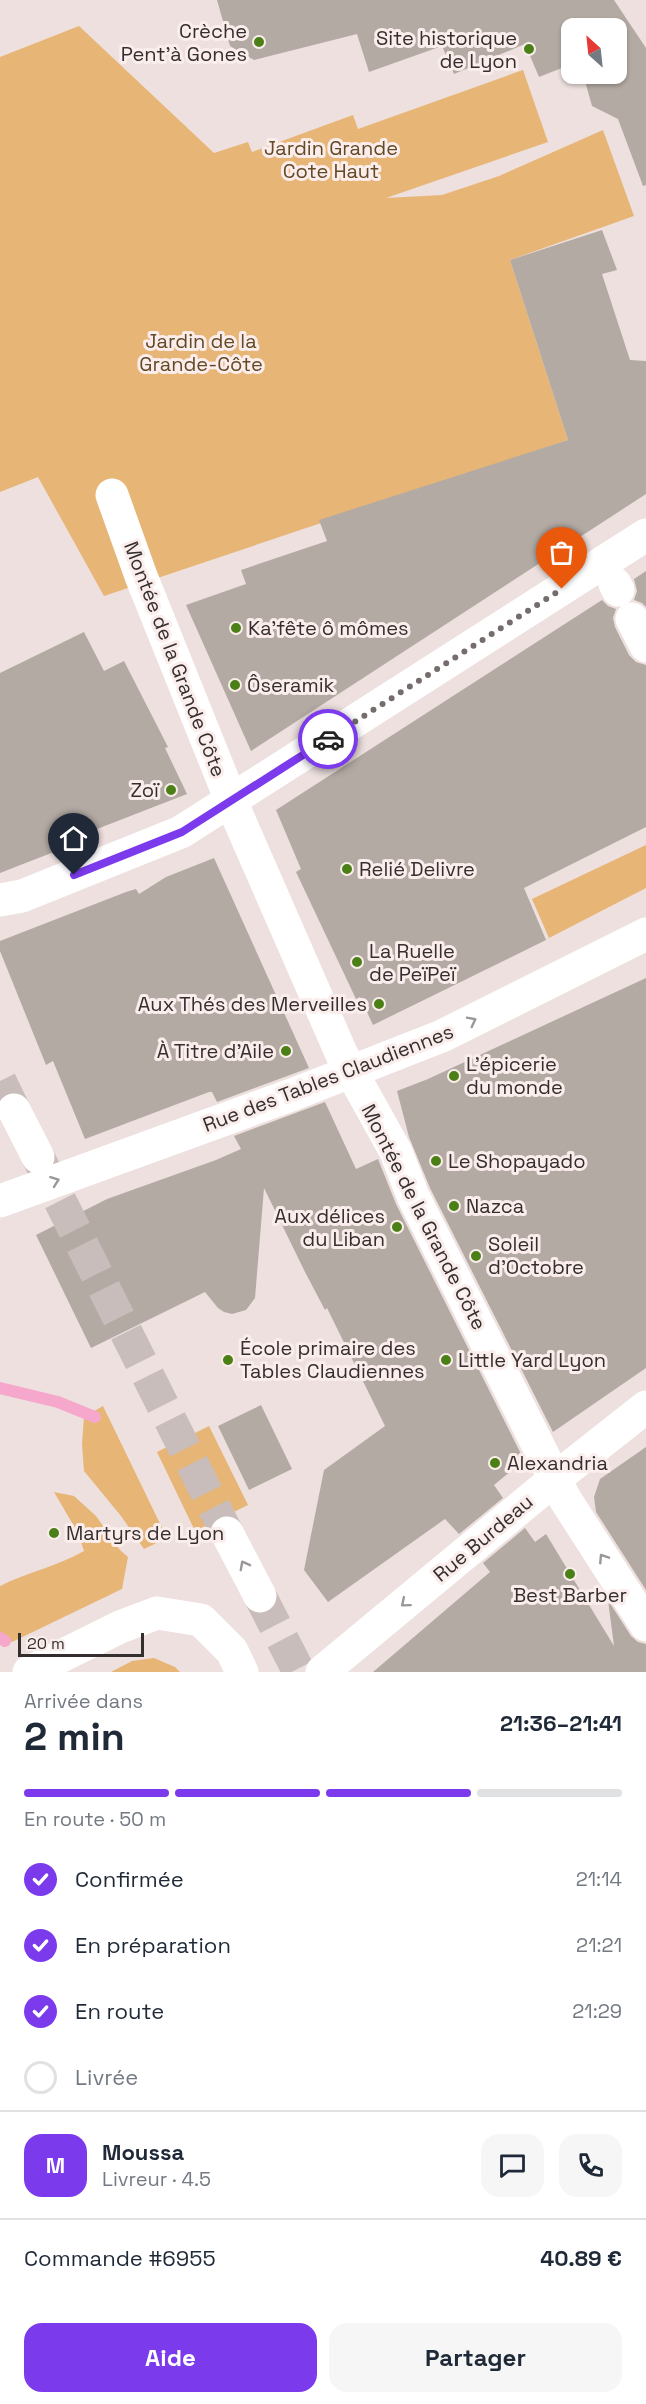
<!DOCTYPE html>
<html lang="fr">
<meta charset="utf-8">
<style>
body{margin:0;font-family:"Space Grotesk",sans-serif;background:#f6f6f7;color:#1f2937;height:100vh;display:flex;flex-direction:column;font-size:22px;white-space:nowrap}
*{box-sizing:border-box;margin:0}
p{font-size:20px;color:#747a83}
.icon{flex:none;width:33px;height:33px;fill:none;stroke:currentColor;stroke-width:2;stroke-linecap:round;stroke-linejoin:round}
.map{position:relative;height:1672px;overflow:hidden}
.drawer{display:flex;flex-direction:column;background:#fff;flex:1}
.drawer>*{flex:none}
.needle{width:39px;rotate:333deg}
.buttons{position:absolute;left:561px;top:18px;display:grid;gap:12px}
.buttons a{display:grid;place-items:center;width:66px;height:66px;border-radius:12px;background:#fff;box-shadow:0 2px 4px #0004;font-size:30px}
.scale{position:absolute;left:18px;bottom:15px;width:126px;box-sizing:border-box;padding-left:6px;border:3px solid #342f2e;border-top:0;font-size:16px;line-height:21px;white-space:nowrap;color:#342f2e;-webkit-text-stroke:4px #faedeb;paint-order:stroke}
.pin{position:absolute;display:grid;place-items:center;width:51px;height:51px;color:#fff;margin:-62px -26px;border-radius:50% 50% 50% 0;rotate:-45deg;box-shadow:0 0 6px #0007}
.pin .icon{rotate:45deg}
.courier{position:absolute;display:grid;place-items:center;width:60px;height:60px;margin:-30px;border:4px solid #7c3aed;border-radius:50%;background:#fff;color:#222;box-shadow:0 2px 8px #0007}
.summary em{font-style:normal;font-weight:700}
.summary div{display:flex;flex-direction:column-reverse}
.summary{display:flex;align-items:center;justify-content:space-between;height:102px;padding:0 24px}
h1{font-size:39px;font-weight:700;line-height:45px}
.bar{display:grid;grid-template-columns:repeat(4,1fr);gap:9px 6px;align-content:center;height:72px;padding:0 24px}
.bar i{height:8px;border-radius:4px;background:#e0e1e3}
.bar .on{background:#7c3aed}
.bar p{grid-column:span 4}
.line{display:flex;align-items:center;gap:15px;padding:0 24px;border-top:2px solid #e0e1e3}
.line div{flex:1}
.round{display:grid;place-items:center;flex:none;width:63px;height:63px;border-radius:18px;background:#f6f6f7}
ol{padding:0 24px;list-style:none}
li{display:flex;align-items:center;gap:18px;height:66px}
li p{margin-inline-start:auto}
li .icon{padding:6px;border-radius:50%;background:#7c3aed;color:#fff;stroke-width:4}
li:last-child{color:#747a83}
li i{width:33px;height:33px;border:3px solid #e0e1e3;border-radius:50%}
.primary-button{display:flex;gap:12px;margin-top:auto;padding:12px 24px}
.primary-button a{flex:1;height:69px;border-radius:18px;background:#7c3aed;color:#fff;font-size:24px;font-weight:700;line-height:69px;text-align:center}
.primary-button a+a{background:#f6f6f7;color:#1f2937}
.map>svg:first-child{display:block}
.green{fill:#e7b575}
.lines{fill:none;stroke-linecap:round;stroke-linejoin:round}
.stream{stroke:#f6a8cc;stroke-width:12}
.building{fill:#b4aaa4}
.minor-tunnel{stroke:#c8bdbb;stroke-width:33;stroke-dasharray:33 16;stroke-linecap:butt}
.minor{stroke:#fff;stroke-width:33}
.oneway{stroke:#9a9796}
.done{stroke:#756d6c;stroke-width:6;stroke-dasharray:0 10.8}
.route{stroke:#7c3aed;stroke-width:8}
.poi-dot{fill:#4a8016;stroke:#faedeb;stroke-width:2}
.labels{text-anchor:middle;stroke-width:6;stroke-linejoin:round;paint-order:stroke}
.poi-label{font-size:20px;fill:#342f2e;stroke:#faedeb;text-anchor:start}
.park-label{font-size:20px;fill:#644925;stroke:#faedeb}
.street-label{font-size:20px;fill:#342f2e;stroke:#faedeb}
</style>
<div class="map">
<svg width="646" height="1672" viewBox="0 0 646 1672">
<rect width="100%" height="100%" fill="#ede0de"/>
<!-- green -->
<path class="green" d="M79,26L214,153L248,142L252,152L353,115L358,129L523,70L548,142L386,198L442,195L499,176L603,130L634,216L510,260L568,440L104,596L38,477L0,492V57Z
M646,845V888L549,938L532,899Z
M103,1406L167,1538L144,1549L121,1516L84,1471L82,1444L84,1417Z
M209,1426L248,1505L195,1531L157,1452Z
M54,1492L74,1496L96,1516L120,1550L128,1557L122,1589L12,1642L0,1634V1586C28,1572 58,1566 84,1551L78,1533Z
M154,1658L175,1667L180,1672H111L132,1661Z"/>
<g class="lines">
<!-- stream -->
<path class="stream" d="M0,1388L58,1402L95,1417
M0,1638L5,1641"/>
</g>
<!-- building -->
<path class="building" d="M217,0H614L646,48V185L643,186L618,119L592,106L583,74H616V28H572V64L539,77L525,44L454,74L442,46L369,72L357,34L254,60L230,46Z
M602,230L617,270L602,274L630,360L646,361V494L251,751L186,605L246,584L241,570L327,541L319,520L568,440L510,260Z
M646,571V607L642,603L634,600L637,591L634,579Z
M602,600L608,606L616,609L613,618L615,627L629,655L636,662L646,665V827L524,888L546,940L373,1025L360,997L356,999L296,872L301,869L276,810Z
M84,632L104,671L124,661L168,747L165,748L187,794L79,836L82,841L0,873V673Z
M214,858L309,1068L217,1102L212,1092H209L85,1139L53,1061L46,1065L0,951V941L126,892L136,889L139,894L166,877Z
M646,978V1368L553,1432L430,1188L409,1137L397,1091L428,1079Z
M325,1102L356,1169L378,1159L396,1204L524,1460L494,1485L503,1498L459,1534L445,1519L328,1602L304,1570L324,1470L385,1426L327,1308L325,1310L305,1272L264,1188L255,1298L246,1310L232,1314L224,1312L218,1308L205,1292L91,1348L36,1235L107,1199L216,1160L241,1149L234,1136Z
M261,1405L292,1469L249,1490L218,1426Z
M646,1447V1590L596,1512L594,1497L600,1479Z
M525,1528L535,1542L546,1534L614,1646L608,1600L631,1636L638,1642L646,1644V1672H373L490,1572L483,1563Z"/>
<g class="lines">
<!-- minor-tunnel -->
<path class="minor-tunnel" d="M0,1081L14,1110
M38,1157L227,1533
M260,1596L299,1672"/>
<!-- minor -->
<path class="minor" d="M112,495L141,576L237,815L342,1055L396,1152L413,1196L565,1499L646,1625
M615,584L618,590
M632,619L646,646
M0,900L22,896L181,832L646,535
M14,1110L38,1157
M0,1201L294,1094L442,1036L646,934
M227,1533L260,1596
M29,1672L120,1627L157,1613L201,1620L232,1651L242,1672
M322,1672L556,1478L646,1407"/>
</g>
<!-- one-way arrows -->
<defs><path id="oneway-chevron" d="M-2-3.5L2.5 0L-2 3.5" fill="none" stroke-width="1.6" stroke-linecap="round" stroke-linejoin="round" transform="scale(1.5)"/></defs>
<g class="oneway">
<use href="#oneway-chevron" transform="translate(472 1021) rotate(-27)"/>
<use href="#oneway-chevron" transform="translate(55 1181) rotate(-20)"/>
<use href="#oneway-chevron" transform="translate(603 1558) rotate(-123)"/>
<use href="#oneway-chevron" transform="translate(244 1565) rotate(-118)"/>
<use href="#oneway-chevron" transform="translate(405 1603) rotate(140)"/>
</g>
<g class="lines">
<!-- done -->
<path class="done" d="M328,739L562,589"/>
<!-- route -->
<path class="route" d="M74,875L182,832L328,739"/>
</g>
<!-- markers -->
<g class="poi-dot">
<circle cx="259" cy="42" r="6"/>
<circle cx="529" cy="49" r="6"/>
<circle cx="236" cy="628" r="6"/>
<circle cx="235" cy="685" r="6"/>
<circle cx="171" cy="790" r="6"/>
<circle cx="347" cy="869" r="6"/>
<circle cx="357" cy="962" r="6"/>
<circle cx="379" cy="1004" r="6"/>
<circle cx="286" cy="1051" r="6"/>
<circle cx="454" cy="1076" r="6"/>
<circle cx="436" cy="1161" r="6"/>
<circle cx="454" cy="1206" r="6"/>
<circle cx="397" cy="1227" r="6"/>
<circle cx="476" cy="1256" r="6"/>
<circle cx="228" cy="1360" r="6"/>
<circle cx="446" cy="1360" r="6"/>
<circle cx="495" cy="1463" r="6"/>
<circle cx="54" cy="1533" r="6"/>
<circle cx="570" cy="1574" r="6"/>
</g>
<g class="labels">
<!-- poi labels -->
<g class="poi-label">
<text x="247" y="38" text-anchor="end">Crèche<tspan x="247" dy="23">Pent'à Gones</tspan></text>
<text x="517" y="45" text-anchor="end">Site historique<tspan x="517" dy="23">de Lyon</tspan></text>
<text x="248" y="635">Ka'fête ô mômes</text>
<text x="247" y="692">Ôseramik</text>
<text x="159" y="797" text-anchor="end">Zoï</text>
<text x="359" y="876">Relié Delivre</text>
<text x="369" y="958">La Ruelle<tspan x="369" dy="23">de PeïPeï</tspan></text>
<text x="367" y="1011" text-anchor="end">Aux Thés des Merveilles</text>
<text x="274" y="1058" text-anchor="end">À Titre d'Aile</text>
<text x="466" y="1071">L'épicerie<tspan x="466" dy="23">du monde</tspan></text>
<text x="448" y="1168">Le Shopayado</text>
<text x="466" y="1213">Nazca</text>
<text x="385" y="1223" text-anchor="end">Aux délices<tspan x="385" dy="23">du Liban</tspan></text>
<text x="488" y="1251">Soleil<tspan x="488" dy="23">d'Octobre</tspan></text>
<text x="240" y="1355">École primaire des<tspan x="240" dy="23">Tables Claudiennes</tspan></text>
<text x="458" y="1367">Little Yard Lyon</text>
<text x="507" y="1470">Alexandria</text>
<text x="66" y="1540">Martyrs de Lyon</text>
<text x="570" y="1602" text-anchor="middle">Best Barber</text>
</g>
<!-- park labels -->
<g class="park-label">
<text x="331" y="155">Jardin Grande<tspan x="331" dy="23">Cote Haut</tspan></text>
<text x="201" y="348">Jardin de la<tspan x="201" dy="23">Grande-Côte</tspan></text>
</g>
<!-- street labels -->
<g class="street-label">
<text transform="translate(175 659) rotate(69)" y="7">Montée de la Grande Côte</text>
<text transform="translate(328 1078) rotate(-21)" y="7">Rue des Tables Claudiennes</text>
<text transform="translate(424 1217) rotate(63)" y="7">Montée de la Grande Côte</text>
<text transform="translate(483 1538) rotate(-40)" y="7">Rue Burdeau</text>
</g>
</g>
</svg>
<div class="buttons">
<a><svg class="needle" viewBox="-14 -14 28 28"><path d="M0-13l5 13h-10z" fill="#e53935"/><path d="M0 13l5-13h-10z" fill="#747a83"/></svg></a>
</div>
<div class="scale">20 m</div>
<div class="pin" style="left:562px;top:589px;background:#ea580c"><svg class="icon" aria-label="bag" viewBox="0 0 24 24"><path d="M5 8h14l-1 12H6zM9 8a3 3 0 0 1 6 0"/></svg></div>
<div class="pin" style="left:74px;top:875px;background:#1f2937"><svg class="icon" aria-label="home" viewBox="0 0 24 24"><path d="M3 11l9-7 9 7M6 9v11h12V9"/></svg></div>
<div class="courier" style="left:328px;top:739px"><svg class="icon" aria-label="car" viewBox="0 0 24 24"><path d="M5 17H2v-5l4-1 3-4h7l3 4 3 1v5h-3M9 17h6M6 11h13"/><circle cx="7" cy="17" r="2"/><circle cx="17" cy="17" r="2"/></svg></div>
</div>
<section class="drawer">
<div class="summary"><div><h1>2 min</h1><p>Arrivée dans</p></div><em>21:36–21:41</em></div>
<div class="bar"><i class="on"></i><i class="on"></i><i class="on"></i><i></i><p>En route · 50 m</p></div>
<ol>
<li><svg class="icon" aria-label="check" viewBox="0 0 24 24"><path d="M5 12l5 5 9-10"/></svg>Confirmée<p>21:14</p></li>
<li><svg class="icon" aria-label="check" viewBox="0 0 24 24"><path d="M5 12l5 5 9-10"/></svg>En préparation<p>21:21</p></li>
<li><svg class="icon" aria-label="check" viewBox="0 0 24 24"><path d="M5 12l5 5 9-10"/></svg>En route<p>21:29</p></li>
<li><i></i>Livrée</li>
</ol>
<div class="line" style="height:108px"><b class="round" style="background:#7c3aed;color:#fff">M</b><div><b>Moussa</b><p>Livreur · 4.5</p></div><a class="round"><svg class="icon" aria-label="chat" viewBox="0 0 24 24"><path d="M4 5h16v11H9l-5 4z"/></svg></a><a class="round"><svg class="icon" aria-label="phone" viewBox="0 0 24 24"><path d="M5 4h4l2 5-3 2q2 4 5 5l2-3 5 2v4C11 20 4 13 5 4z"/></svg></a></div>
<div class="line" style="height:78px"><div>Commande #6955</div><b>40.89 €</b></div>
<div class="primary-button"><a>Aide</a><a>Partager</a></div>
</section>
